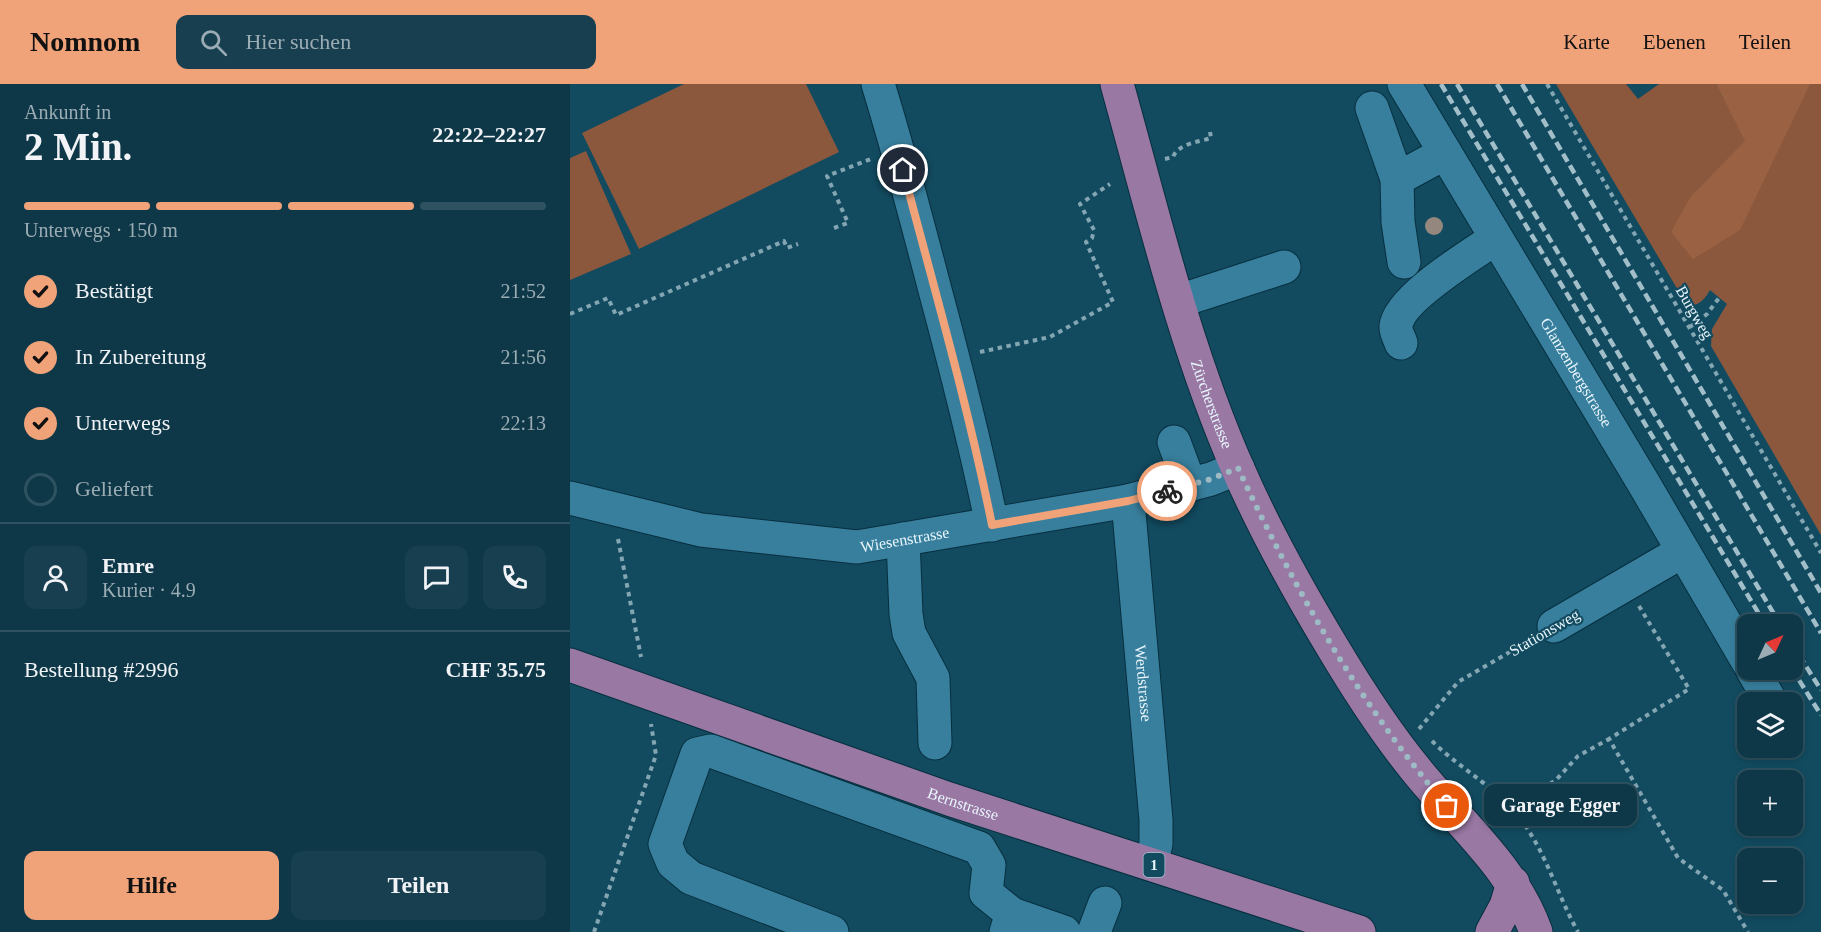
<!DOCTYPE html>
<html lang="de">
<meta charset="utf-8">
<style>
body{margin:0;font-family:Georgia,serif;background:#173f4f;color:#f1f3f6;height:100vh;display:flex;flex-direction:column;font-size:22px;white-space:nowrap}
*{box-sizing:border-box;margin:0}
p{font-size:20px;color:#9bacb4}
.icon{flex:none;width:33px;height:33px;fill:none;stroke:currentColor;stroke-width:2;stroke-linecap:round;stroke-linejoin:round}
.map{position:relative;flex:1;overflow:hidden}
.sheet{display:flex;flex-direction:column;background:#0e3848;width:570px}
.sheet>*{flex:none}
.needle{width:39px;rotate:46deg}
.fabs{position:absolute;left:1167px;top:530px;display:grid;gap:12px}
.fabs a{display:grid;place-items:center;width:66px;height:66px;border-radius:12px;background:#0e3848;box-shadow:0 3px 9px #0003,0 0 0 2px #2e5260;font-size:30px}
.pin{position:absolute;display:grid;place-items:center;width:51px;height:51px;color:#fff;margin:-26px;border:3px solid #fff;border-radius:50%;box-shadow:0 2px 6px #0007}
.courier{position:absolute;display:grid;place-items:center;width:60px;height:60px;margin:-30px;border:4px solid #f0a279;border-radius:50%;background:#fff;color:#222;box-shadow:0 2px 8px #0007}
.bubble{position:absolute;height:42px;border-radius:12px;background:#0e3848;box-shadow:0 3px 9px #0003,0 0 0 2px #2e5260;font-size:20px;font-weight:600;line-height:42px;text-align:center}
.headline em{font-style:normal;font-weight:600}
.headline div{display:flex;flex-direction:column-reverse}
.headline{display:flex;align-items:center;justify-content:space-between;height:102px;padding:0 24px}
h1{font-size:39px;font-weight:600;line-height:45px}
.bar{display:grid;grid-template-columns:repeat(4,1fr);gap:9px 6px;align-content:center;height:72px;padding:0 24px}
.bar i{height:8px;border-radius:4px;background:#2e5260}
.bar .on{background:#f0a279}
.bar p{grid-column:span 4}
.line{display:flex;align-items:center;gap:15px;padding:0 24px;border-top:2px solid #2e5260}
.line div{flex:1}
.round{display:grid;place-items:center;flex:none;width:63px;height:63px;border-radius:12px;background:#173f4f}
ol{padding:0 24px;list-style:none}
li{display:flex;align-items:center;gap:18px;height:66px}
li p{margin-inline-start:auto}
li .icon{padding:6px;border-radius:50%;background:#f0a279;color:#111;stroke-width:4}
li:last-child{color:#9bacb4}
li i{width:33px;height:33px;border:3px solid #2e5260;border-radius:50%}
.primary-button{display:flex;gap:12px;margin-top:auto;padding:12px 24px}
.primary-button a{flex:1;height:69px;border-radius:12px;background:#f0a279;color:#111;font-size:24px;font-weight:600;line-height:69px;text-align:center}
.primary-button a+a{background:#173f4f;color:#f1f3f6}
header{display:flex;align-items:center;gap:36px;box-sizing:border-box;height:84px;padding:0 30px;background:#f0a279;color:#111}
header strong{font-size:28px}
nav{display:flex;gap:33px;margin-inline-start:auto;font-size:21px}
.search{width:420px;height:54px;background:#173f4f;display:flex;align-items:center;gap:15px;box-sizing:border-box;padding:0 21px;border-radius:12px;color:#9bacb4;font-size:22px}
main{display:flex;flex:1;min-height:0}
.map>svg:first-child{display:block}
.green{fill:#8c583d}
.forest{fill:#9a6243}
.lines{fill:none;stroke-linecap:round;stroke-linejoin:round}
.minor-casing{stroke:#072f3e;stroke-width:35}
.major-casing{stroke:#072f3e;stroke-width:35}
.path{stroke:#84a6b3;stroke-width:4;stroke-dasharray:4.5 4.5;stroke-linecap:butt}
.minor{stroke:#387f9d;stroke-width:33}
.major{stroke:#9978a4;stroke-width:33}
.rail{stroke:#a2bec9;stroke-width:4.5;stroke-dasharray:9 4.5;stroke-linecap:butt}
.tree{fill:#94887e}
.done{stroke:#9dbac5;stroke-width:6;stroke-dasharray:0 10.8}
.route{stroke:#f0a279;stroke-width:8}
.labels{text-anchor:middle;stroke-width:4.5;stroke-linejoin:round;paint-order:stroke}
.shield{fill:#124b60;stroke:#a8c3cd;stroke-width:1.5}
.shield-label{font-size:15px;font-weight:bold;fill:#e8f6fc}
.street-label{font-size:16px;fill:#e8f6fc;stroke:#124b60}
</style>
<header>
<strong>Nomnom</strong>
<div class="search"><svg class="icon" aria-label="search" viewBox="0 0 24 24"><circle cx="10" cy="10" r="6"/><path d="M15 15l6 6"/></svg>Hier suchen</div>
<nav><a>Karte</a><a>Ebenen</a><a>Teilen</a></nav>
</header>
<main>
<section class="sheet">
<div class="headline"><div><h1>2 Min.</h1><p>Ankunft in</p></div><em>22:22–22:27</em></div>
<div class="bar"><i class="on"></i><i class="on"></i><i class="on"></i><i></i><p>Unterwegs · 150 m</p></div>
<ol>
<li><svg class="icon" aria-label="check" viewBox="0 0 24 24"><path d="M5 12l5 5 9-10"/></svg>Bestätigt<p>21:52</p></li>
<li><svg class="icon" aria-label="check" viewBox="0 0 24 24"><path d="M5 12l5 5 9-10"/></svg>In Zubereitung<p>21:56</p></li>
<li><svg class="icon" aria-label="check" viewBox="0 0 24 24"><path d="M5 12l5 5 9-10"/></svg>Unterwegs<p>22:13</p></li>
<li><i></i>Geliefert</li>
</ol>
<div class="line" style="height:108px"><a class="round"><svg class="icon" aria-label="person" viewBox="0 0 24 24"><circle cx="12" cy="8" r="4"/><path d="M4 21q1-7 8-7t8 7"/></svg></a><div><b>Emre</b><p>Kurier · 4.9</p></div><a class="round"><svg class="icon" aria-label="chat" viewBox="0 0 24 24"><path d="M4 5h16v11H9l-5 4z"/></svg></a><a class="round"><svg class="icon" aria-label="phone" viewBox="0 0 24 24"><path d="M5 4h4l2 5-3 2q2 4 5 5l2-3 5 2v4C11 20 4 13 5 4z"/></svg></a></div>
<div class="line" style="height:78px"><div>Bestellung #2996</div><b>CHF 35.75</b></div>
<div class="primary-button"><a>Hilfe</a><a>Teilen</a></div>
</section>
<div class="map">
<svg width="1251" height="848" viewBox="0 0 1251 848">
<rect width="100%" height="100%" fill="#124b60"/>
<!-- green -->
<path class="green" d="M114,0H236L269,68L69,165L12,49Z
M986,0H1056L1068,15L1089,0H1146L1176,57L1121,112L1239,0H1251V451L1141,262L1142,245L1157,220L1140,206C1135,215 1126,226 1115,218Z
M16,67L61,170L0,196V74Z"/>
<!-- forest -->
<path class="forest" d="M1146,0H1240L1170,146L1123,175L1101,148L1121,112L1175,57Z"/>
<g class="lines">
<!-- minor casing -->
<g class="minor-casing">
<g id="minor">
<path d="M308,0C329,68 347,137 365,206C386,284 406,362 422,441"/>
<path id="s1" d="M834,0L1074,400L1178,578"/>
<path d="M802,24L827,95L828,138L834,178"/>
<path d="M827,95L875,69"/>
<path d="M609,217L714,183"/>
<path d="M831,259C829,253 825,247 826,242C829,214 903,170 926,154"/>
<path d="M604,358L620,401"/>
<path id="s2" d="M0,414L131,446L287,463L558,417L641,395L668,384"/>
<path id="s3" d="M558,417L586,736V760L581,780"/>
<path d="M333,455L336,530L339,549L363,594L365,659"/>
<path d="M984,542L1113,467"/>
<path d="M1182,585L1201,618"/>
<path d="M262,848L121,794L103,779L95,760L127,670L141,667L409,764L419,781L416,809L442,830"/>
<path d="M436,848L442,830L494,848"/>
<path d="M524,848L535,819"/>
</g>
</g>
<!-- major casing -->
<g class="major-casing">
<g id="major">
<path id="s4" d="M547,0C583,129 614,262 668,385C695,447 728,506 763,564C788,606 816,649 847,687C889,739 943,783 966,848"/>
<path id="s5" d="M0,581L379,715L789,848"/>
<path d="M922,848L936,822L943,799"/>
</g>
</g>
<!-- path -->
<path class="path" d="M977,0L1251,469
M595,75L603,73C608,60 628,58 641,54L640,48
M264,144L278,139L257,92L301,75
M0,230L38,214L46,231L214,157L217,164L228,160
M1120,243L1137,230L1149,214
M410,268L480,253L543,218L516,158L522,154L524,146L510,120L540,100
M48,455L71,573
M1069,522L1119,605L1039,655L1108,774L1153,806L1178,848
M849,645L888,598L962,555
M862,657C887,682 919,699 943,726C975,762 985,807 1008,848
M945,728L967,708L986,696L1008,672L1039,655
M24,848L86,671L81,640"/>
<!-- minor -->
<use href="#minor" class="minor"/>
<!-- major -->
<use href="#major" class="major"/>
<!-- rail -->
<path class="rail" d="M871,0L1195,540
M887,0L1210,540
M927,0L1251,549
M952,0L1251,509
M1222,560L1251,606
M1222,585L1251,631"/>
</g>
<!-- trees -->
<circle class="tree" cx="864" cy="142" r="9"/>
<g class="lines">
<!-- done -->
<path class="done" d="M597,407L641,395L668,384C724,504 790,621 877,722"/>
<!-- route -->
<path class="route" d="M333,86C364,204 398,321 422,441L558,417L597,407"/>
</g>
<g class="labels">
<!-- shield labels -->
<rect class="shield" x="573.5" y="769" width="21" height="24" rx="4.5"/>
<g class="shield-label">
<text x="584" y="786">1</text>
</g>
<!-- street labels -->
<g class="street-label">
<text transform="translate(1125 228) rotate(60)" y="6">Burgweg</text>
<text dy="6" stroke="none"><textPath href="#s1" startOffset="336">Glanzenbergstrasse</textPath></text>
<text dy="6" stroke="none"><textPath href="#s4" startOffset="334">Zürcherstrasse</textPath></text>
<text dy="6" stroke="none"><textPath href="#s2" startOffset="340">Wiesenstrasse</textPath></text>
<text transform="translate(974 548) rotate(-30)" y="6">Stationsweg</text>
<text dy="6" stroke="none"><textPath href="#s3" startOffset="183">Werdstrasse</textPath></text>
<text dy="6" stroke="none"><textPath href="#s5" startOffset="417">Bernstrasse</textPath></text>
</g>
</g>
</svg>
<div class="fabs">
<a><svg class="needle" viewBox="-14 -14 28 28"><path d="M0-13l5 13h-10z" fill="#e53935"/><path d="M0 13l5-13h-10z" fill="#9bacb4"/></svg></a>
<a><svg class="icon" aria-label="layers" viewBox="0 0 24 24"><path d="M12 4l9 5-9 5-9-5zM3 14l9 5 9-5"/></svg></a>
<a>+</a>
<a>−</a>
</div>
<div class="pin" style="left:877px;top:722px;background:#ea580c"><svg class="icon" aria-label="bag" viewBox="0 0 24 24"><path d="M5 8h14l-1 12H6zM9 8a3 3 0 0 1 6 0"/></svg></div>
<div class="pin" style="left:333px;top:86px;background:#1f2937"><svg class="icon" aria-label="home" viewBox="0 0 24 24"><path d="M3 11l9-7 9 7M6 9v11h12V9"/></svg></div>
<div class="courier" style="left:597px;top:407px"><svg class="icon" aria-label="bike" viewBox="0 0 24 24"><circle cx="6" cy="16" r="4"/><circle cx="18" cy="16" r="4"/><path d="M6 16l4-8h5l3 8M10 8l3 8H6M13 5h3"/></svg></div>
<div class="bubble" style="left:914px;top:700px;width:153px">Garage Egger</div>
</div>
</main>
